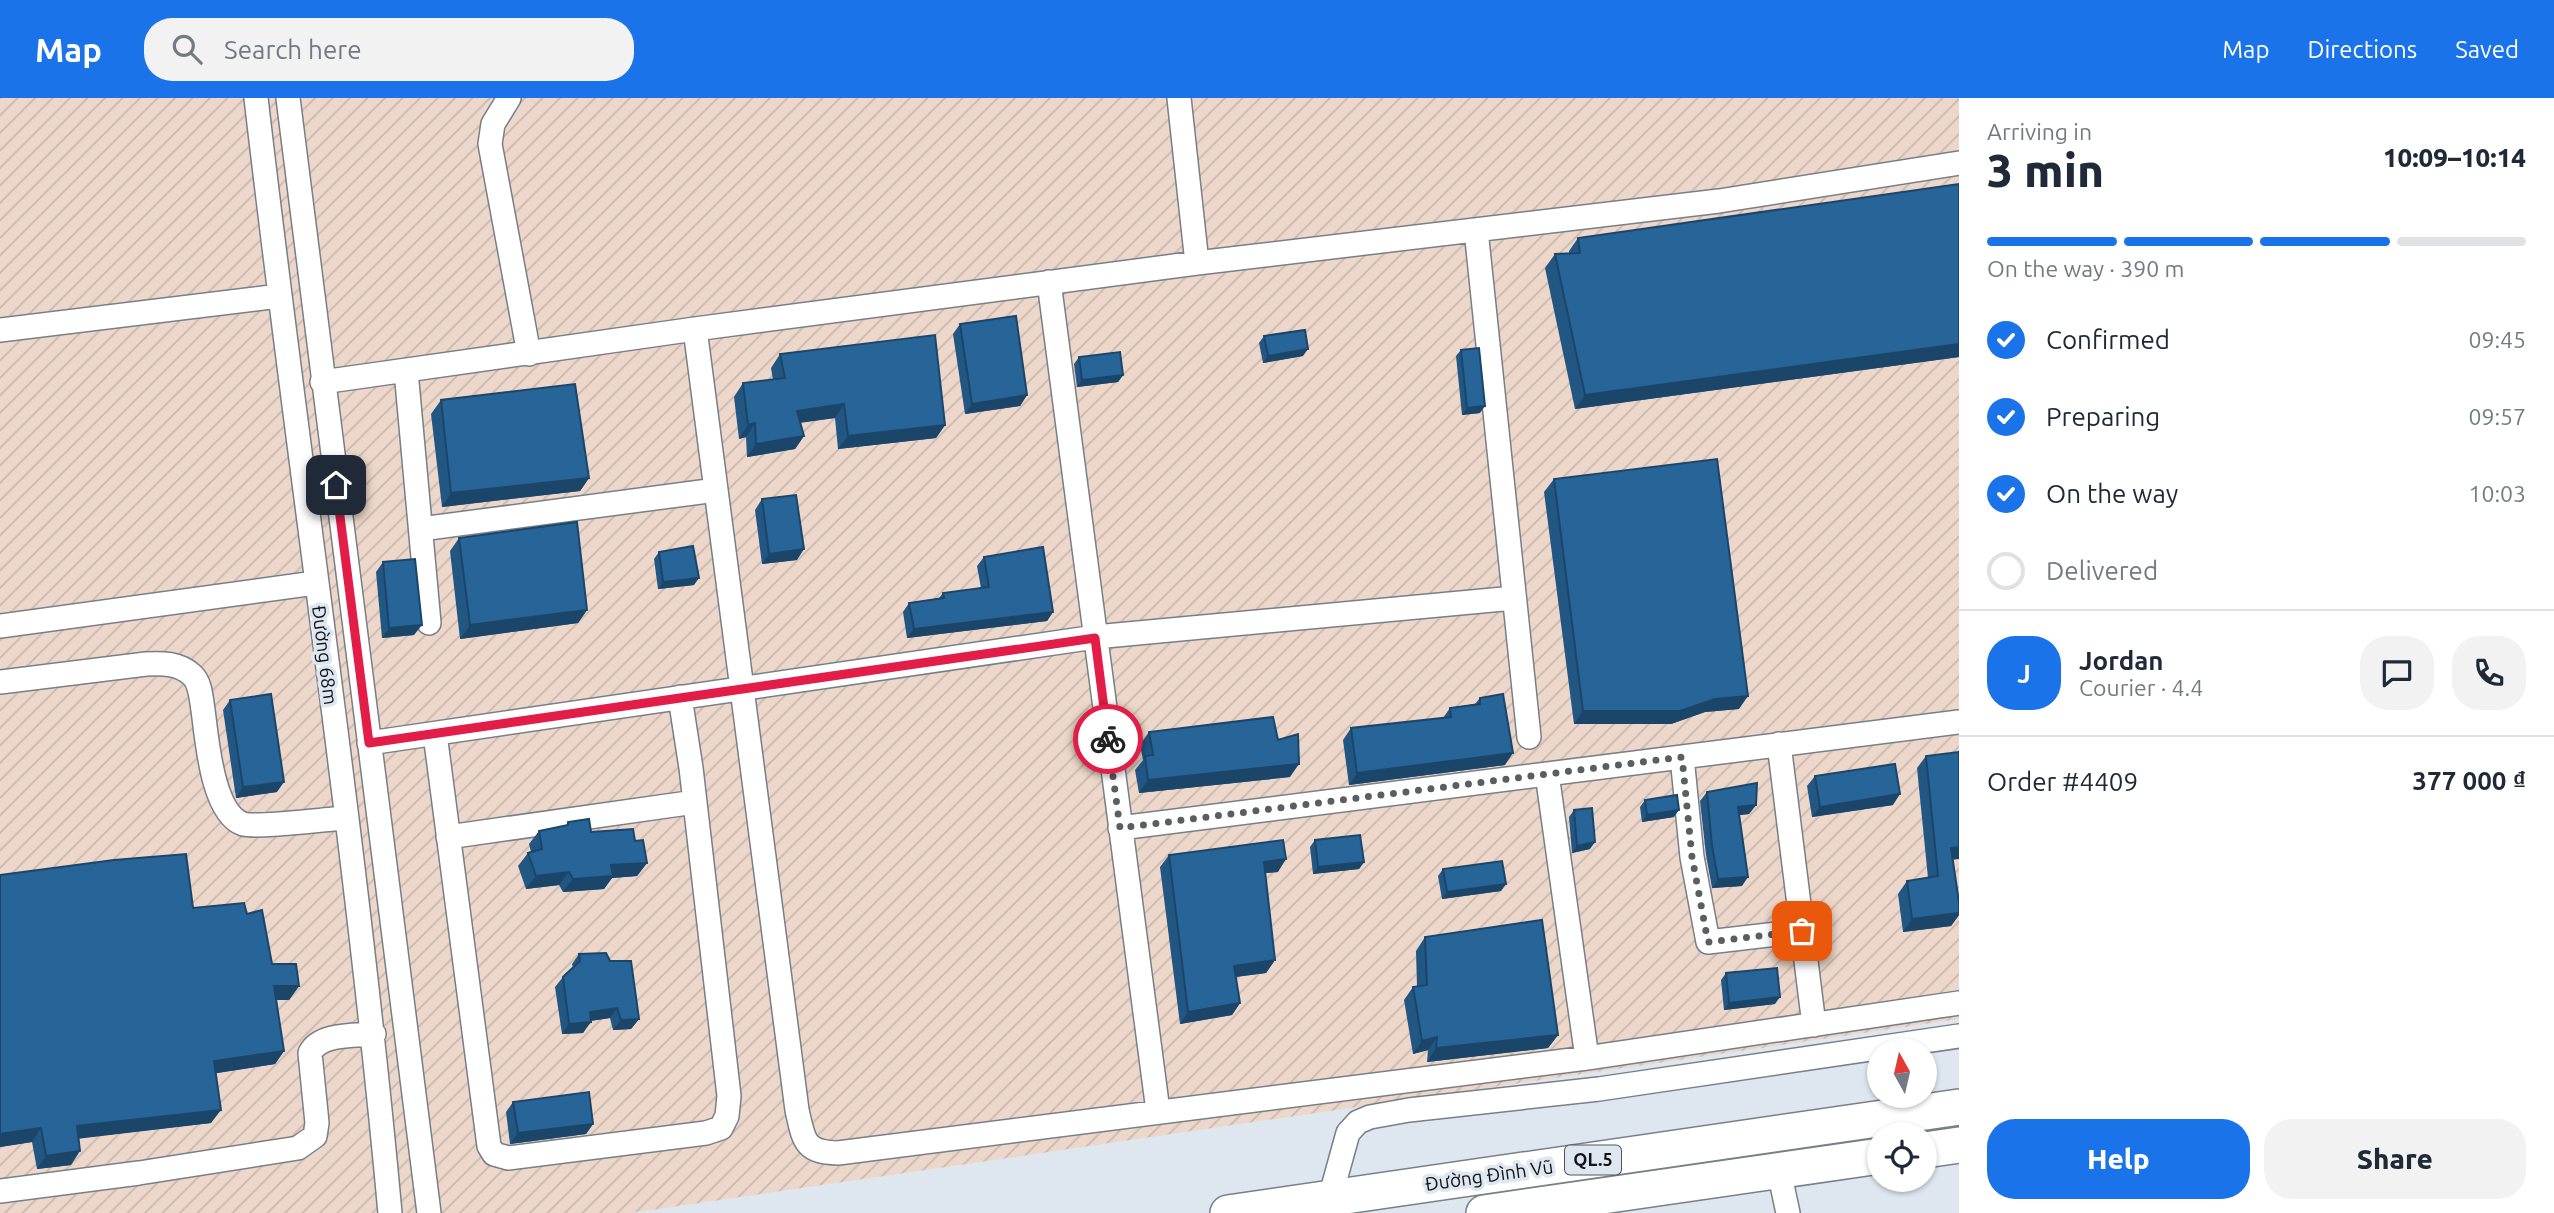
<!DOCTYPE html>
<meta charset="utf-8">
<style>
body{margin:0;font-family:Ubuntu,sans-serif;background:#f2f2f3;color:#1f2937;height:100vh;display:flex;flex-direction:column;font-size:26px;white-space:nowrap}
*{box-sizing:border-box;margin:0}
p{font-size:23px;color:#747a83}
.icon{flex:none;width:38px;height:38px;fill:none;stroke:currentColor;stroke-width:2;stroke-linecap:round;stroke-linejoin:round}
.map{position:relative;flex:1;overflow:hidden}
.details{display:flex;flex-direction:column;background:#fff;width:595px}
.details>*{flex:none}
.needle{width:46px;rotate:352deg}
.controls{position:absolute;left:1867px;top:940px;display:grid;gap:14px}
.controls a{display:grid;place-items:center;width:70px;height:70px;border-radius:50%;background:#fff;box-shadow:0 2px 5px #0004;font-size:35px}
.pin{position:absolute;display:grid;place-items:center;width:60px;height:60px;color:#fff;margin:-30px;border-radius:14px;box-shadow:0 4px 10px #0006}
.courier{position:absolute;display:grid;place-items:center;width:70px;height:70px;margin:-35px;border:5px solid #e11d48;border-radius:50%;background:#fff;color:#222;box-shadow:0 2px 9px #0007}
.headline em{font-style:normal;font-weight:800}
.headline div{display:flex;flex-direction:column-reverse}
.headline{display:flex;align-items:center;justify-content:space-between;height:119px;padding:0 28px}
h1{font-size:46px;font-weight:800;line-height:52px}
.bar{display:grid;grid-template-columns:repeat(4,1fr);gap:10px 7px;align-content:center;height:84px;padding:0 28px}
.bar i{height:9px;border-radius:5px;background:#e0e1e3}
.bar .current{background:#1a73e8}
.bar p{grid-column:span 4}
.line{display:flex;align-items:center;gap:18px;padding:0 28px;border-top:2px solid #e0e1e3}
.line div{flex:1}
.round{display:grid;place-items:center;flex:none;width:74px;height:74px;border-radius:28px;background:#f2f2f3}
ol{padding:0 28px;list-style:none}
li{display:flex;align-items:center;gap:21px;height:77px}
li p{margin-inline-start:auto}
li .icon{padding:7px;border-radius:50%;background:#1a73e8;color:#fff;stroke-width:4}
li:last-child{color:#747a83}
li i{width:38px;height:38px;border:4px solid #e0e1e3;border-radius:50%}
.primary-button{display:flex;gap:14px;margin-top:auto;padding:14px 28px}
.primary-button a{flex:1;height:80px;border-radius:28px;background:#1a73e8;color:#fff;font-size:28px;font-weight:800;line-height:80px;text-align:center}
.primary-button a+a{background:#f2f2f3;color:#1f2937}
header{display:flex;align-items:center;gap:42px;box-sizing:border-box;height:98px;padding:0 35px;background:#1a73e8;color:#fff}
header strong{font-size:33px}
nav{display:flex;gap:38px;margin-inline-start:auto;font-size:24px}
.search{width:490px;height:63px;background:#f2f2f3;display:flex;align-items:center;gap:18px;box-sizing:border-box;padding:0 24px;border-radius:28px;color:#747a83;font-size:26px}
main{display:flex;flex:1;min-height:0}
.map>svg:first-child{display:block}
.industrial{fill:url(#industrial-furrows)}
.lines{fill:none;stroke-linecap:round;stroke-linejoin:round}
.minor-casing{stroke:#777f87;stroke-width:26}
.highway-casing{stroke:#777f87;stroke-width:38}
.minor{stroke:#fff;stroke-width:23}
.highway{stroke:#fff;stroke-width:35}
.wall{fill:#225683}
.shaded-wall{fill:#1b466a}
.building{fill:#276498;stroke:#1b466a;stroke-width:2}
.done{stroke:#595e62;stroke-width:7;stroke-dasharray:0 12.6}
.route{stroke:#e11d48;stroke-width:9}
.labels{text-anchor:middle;stroke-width:7;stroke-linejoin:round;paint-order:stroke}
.shield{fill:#dee7f0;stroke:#4e5357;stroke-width:2}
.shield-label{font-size:18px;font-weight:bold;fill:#111416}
.street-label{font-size:19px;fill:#111416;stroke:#dee7f0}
</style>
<header>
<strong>Map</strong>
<div class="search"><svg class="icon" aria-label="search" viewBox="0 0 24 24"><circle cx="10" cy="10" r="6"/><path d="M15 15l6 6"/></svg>Search here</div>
<nav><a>Map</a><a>Directions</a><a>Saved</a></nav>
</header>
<main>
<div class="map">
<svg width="1959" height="1115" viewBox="0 0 1959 1115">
<defs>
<pattern id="industrial-furrows" width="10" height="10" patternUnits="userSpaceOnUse" patternTransform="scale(1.75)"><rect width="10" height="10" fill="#edd7ca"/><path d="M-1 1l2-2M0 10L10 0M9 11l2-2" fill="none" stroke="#cab8ad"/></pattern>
</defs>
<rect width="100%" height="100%" fill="#dee7f0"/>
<!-- industrial -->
<path class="industrial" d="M0,0H1959V921L631,1115H0Z"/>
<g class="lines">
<!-- minor casing -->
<g class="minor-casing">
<path id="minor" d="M256,0C299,372 356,742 390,1115
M288,0L429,1115
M509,0L493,26L490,46L529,256
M1179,0L1197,165
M1476,132L1529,639
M1049,184L1158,1013
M695,231L797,1012C804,1043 804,1054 838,1055L1587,960L1959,905
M0,232L279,198
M406,273L429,525
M322,284L695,231L1197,165L1719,103L1959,65
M421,431L716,392
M0,528L315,485
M0,584L146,566C162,565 179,565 192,577C201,585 201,601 203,612C207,641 212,715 243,726C257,730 327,721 346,720
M435,636L489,1048L494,1056L508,1060L706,1035L721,1030L727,1018L729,998L691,670L680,599
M369,645L1095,539L1514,500
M1779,646L1814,927
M1682,659L1692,759L1708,844L1802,833
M1547,676L1587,960
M1120,730L1959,624
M448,739L695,704
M1779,1073L1788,1115
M0,1093L139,1075L298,1050L315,1038L317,1025L310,955C320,935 355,938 374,936
M1331,1112L1330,1100L1348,1035L1358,1024L1370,1019L1409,1012L1599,991L1959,938"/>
</g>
<!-- highway casing -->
<g class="highway-casing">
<path id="highway" d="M1925,1052L1959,1047
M1228,1115L1959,1009
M1484,1115L1880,1058"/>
</g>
<!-- minor -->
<use href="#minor" class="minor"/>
<!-- highway -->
<use href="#highway" class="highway"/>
</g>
<!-- wall -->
<path class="wall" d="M1959,86V259L1575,311L1545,170L1555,156L1569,155V153L1578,140Z
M960,226L1027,297L1020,308L965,316L953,236Z
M1264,238L1303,258L1263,265L1259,245Z
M1461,252L1480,315L1462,317L1456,258Z
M780,256L945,327L936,340L838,351L835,320L800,325L804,338L795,351L747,359L746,339L739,341L734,299L743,285L773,282L771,270Z
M1079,259L1123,277L1118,284L1077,289L1074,266Z
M441,302L589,380L580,393L442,409L431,316Z
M1554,381L1739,611L1705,614L1671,626H1574L1544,394Z
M762,401L797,462L762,466L755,412Z
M459,440L587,512L578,525L460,541L450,453Z
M659,454L694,487L658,491L654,461Z
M984,459L1053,514L1047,523L907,540L903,514L909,505L939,500L943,495L981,490L977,468Z
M383,464L414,537L382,540L376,474Z
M1480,600L1505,667L1349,687L1343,642L1351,630L1443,620L1450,610L1475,606Z
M230,602L277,694L236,700L223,612Z
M1149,634L1278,642L1290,679L1139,695L1135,672L1143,662L1140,647Z
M1926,658L1953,762L1959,804V817L1951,828L1903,834L1898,796L1907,783L1928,780L1917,670Z
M1815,678L1893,707L1812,719L1807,688Z
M1707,694L1756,707L1749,716L1739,717L1742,788L1712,790L1706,757L1700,703Z
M1645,702L1674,719L1642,724L1640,709Z
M1574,712L1590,751L1572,755L1569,719Z
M568,724L591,734L635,743L647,765L637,778L612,780L604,791L563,794L559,787L526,791L518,768L528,755L531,754L529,746L539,733L566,728Z
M1315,742L1364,764L1359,771L1313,776L1310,749Z
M1169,757L1278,774L1265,775L1275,862L1266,875L1236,879L1240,905L1232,917L1180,926L1160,769Z
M1443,771L1501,793L1442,801L1438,778Z
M0,777L193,810L247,816L272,866L299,888L289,902H276L284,953L275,966L216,975L211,1025L79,1040L71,1067L37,1071L32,1044L0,1049Z
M1425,839L1558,937L1548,950L1427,964L1428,952L1413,956L1404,902L1413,889L1417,888L1416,853Z
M579,856L639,921L631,931L613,932L610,920L590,923L583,935L562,936L555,889L563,879L573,870L572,866Z
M1726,875L1775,906L1724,912L1721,882Z
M513,1004L593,1026L586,1036L510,1046L506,1014Z"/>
<!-- shaded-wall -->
<path class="shaded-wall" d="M1959,246V259L1575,311L1585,297Z
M1308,251L1303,258L1263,265L1268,258Z
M1123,277L1118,284L1077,289L1082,282Z
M1027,297L1020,308L965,316L972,306Z
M844,306L835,320L787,326L797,313Z
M1485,308L1480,315L1462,317L1467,310Z
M755,325L746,339L739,341L748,327Z
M945,327L936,340L838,351L848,338Z
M804,338L795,351L747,359L756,346Z
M589,380L580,393L442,409L451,395Z
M804,451L797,462L762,466L769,456Z
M699,480L694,487L658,491L663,484Z
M587,512L578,525L460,541L470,527Z
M1053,514L1047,523L907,540L914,531Z
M422,527L414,537L382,540L389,530Z
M1748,598L1739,611L1705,614L1671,626H1574L1583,613Z
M1513,655L1505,667L1349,687L1357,675Z
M1299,666L1290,679L1139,695L1148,682Z
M284,684L277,694L236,700L243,689Z
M1900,696L1893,707L1812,719L1820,709Z
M1756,707L1749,716L1732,718L1738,709Z
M1679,712L1674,719L1642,724L1647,717Z
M1595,744L1590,751L1572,755L1577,748Z
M1959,749V761L1942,763L1951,750Z
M1286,761L1278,774L1255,776L1264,764Z
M1364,764L1359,771L1313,776L1318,769Z
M647,765L637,778L612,780L604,791L563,794L573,781L611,767Z
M569,774L559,787L526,791L536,778Z
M1748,779L1742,788L1712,790L1718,781Z
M1506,786L1501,793L1442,801L1447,794Z
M1959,815V817L1951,828L1903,834L1912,821Z
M1275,862L1266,875L1226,880L1234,868Z
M274,888H299L289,902H265Z
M1780,899L1775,906L1724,912L1729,905Z
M1240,905L1232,917L1180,926L1188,914Z
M617,910L610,920L583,924L590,914Z
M639,921L631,931L613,932L621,922Z
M591,924L583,935L562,936L569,926Z
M1558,937L1548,950L1427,964L1436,950Z
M1437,939L1428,952L1413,956L1422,943Z
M284,953L275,966L205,977L214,963Z
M221,1012L211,1025L68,1042L77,1028Z
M593,1026L586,1036L510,1046L518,1035Z
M41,1030L32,1044L0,1049V1036Z
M80,1053L71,1067L37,1071L46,1058Z"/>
<!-- building -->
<path class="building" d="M1959,86V246L1585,297L1555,156L1580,155L1578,140Z
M1016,218L1027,297L972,306L960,226Z
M1305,232L1308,251L1268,258L1264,238Z
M935,237L945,327L848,338L844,306L797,313L804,338L756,346L755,325L748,327L743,285L785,280L780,256Z
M1479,250L1485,308L1467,310L1461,252Z
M1120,254L1123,277L1082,282L1079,259Z
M575,286L589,380L451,395L441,302Z
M1717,361L1748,598L1715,601L1680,613H1583L1554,381Z
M796,397L804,451L769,456L762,401Z
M577,424L587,512L470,527L459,440Z
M693,448L699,480L663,484L659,454Z
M1043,449L1053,514L914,531L909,505L944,500L943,495L989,489L984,459Z
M415,461L422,527L389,530L383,464Z
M271,596L284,684L243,689L230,602Z
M1503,596L1513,655L1357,675L1351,630L1451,619L1450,610L1480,606V600Z
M1273,619L1278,642L1298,636L1299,666L1148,682L1145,658L1153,657L1149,634Z
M1959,654V749L1951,750L1959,804V815L1912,821L1907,783L1938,778L1926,658Z
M1895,666L1900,696L1820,709L1815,678Z
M1757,685L1756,707L1738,709L1748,779L1718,781L1712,748L1707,694Z
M1677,697L1679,712L1647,717L1645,702Z
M1592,710L1595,744L1577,748L1574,712Z
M589,721L591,734L633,731L635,743L643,742L647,765L611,767L613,778L573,781L569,774L536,778L528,755L542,751L539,733L568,727V724Z
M1360,737L1364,764L1318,769L1315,742Z
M1283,742L1286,761L1264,764L1275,862L1234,868L1240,905L1188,914L1169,757Z
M186,756L193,810L244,805L247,816L262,812L272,866H296L299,888H274L284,953L214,963L221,1012L77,1028L80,1053L46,1058L41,1030L0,1036V777L114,762Z
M1502,763L1506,786L1447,794L1443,771Z
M1542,822L1558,937L1436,950L1437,939L1422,943L1413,889L1427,887L1425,839Z
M606,855L610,863H631L639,921L621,922L617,910L590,914L591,924L569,926L563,879L580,863L579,856Z
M1777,870L1780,899L1729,905L1726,875Z
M589,994L593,1026L518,1035L513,1004Z"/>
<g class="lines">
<!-- done -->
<path class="done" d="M1108,641L1120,730L1682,659L1692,759L1708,844L1802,833"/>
<!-- route -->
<path class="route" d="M336,387L369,645L1095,540L1108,641"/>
</g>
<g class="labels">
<!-- shield labels -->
<rect class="shield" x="1565" y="1047.5" width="56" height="29" rx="5"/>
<g class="shield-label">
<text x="1593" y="1068">QL.5</text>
</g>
<!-- street labels -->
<g class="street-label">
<text transform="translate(325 557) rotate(83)" y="7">Đường 68m</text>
<text transform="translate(1489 1077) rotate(-8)" y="7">Đường Đình Vũ</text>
</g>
</g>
</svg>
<div class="controls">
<a><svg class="needle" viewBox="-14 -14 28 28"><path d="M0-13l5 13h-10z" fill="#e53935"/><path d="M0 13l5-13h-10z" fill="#747a83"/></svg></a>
<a><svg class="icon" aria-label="locate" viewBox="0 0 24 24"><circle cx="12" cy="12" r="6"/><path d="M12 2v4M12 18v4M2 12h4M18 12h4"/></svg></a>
</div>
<div class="pin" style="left:1802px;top:833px;background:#ea580c"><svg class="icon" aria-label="bag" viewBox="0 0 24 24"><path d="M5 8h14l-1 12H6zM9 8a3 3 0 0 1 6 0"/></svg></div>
<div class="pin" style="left:336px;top:387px;background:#1f2937"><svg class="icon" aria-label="home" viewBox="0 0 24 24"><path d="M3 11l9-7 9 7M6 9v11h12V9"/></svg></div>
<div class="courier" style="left:1108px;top:641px"><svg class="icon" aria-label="bike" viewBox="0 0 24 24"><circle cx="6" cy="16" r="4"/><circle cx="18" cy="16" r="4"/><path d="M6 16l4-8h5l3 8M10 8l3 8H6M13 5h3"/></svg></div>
</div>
<section class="details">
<div class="headline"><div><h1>3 min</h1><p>Arriving in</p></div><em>10:09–10:14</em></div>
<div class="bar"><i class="current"></i><i class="current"></i><i class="current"></i><i></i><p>On the way · 390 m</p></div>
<ol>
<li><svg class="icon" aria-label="check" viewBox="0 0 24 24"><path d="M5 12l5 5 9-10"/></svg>Confirmed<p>09:45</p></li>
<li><svg class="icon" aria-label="check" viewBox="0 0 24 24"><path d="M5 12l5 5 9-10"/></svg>Preparing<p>09:57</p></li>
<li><svg class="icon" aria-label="check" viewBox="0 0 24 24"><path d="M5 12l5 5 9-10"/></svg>On the way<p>10:03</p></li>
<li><i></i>Delivered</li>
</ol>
<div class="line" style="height:126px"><b class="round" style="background:#1a73e8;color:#fff">J</b><div><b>Jordan</b><p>Courier · 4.4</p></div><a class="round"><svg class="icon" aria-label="chat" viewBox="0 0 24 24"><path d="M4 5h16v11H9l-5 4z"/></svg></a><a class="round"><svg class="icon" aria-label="phone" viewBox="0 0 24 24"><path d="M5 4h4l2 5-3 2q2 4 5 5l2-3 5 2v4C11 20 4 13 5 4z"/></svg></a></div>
<div class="line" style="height:91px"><div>Order #4409</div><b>377 000 ₫</b></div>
<div class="primary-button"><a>Help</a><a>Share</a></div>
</section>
</main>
